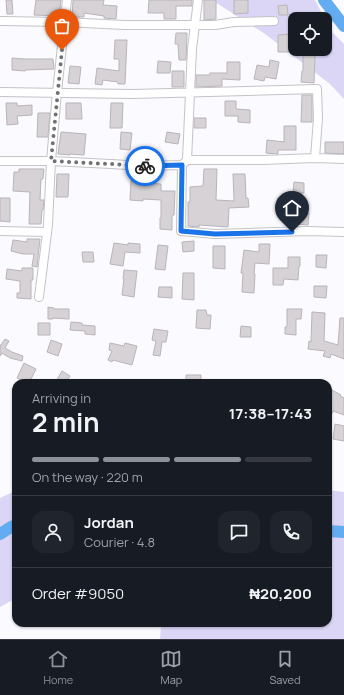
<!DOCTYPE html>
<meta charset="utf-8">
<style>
body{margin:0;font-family:Manrope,sans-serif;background:#20242c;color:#f1f3f6;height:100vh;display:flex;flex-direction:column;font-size:15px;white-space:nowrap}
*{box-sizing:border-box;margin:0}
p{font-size:13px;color:#9ea1a6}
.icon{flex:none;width:22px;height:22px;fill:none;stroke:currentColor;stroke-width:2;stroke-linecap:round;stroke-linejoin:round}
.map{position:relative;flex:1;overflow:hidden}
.panel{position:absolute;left:12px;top:379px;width:320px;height:248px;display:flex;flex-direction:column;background:#171b24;border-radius:12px;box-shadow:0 1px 3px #0004}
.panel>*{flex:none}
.fabs{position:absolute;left:288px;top:12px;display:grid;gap:8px}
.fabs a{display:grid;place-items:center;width:44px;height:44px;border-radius:8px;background:#171b24;box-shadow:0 1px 3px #0004;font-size:20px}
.pin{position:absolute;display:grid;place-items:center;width:34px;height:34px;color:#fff;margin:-41px -17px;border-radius:50% 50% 50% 0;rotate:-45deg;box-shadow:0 0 4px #0007}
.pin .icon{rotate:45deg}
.courier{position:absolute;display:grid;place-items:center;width:40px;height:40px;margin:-20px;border:3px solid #1a73e8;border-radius:50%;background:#fff;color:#222;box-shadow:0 1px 5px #0007}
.overview em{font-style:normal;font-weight:700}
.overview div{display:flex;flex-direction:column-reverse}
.overview{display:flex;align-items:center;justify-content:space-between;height:68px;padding:0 20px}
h1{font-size:26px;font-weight:700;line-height:30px}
.bar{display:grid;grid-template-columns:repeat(4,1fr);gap:6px 4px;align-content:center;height:48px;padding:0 20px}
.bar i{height:5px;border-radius:3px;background:#363941}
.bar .active{background:#8c9099}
.bar p{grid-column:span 4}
.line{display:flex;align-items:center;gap:10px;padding:0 20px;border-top:1px solid #363941}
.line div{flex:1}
.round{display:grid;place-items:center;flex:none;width:42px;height:42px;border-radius:12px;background:#20242c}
.dock{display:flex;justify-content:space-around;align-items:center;height:56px;border-top:1px solid #363941;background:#171b24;font-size:11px;color:#9ea1a6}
.dock a{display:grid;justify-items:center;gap:2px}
.dock .active{color:#8c9099}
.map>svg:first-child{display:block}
.green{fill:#dbd5f6}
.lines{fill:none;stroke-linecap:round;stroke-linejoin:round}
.river{stroke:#64acf1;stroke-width:12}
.building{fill:#d6d2d6;stroke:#b8b4b7}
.minor-casing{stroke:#c3c3c8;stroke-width:10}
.minor{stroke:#fff;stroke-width:8}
.done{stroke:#717073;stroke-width:4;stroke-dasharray:0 7.2}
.route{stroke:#1a73e8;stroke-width:5}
</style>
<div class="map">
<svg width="344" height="639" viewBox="0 0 344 639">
<rect width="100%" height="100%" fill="#fbfaff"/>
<!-- green -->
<path class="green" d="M197,0H315L325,19H295V49H325V19L333,33L344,44V99L330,84L265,34L218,4Z
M16,489V598L0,607V498L13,492Z
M328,490L344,492V639H160L161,625L160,623H328Z"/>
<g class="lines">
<!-- river -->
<path class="river" d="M324,0L344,26
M328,531L344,532
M0,534L11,527L16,525"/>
</g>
<!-- building -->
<path class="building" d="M6,0H12L13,14H7Z
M36,0H61L59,16L34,15Z
M73,0H104L103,5L117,6L116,19L104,18V16L84,13V17H72Z
M149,0H192V6H176V19H164V13H148Z
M204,0H216V19L204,20Z
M234,0H248V13L234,14Z
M287,5L288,15H279L278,6Z
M176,33H187L186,60H179L178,44H175Z
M290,34V52H278V35Z
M115,40H127L125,84H118V82L103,80L102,85L95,84L97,68L119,71V59H114Z
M303,54H315L314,83L301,82L302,71H303Z
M12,58L25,59H53L54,69L25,70V71L12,70Z
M270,60L279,62L276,79L265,77L264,81L254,79L257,65L269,67Z
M158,61L171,62L170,73H157Z
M227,62H240V80L222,79V86L196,87V75H210V73H227Z
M70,66L81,67L79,84L68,83Z
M172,71H184V87H172Z
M302,95H312V122H301Z
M225,101H236V109L250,110V123L238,122V116H225Z
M6,103H17V106L32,105V115L17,116L18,124L7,125Z
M66,103H81L82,119H66Z
M111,103H123L122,128H110Z
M38,113H50L48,137H37Z
M194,118H206V128H194Z
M284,126H296V150H278V154L266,153L267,140L284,142Z
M61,132L86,134L84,155L70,154V155L58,154Z
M121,132L132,133L130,150L120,149Z
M167,132L180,134L178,144L165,142Z
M325,142H344V154L325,153Z
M19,169H44L43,179H41L40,200H44L43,210H42L41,224H29L30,192L13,191L14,172H19Z
M204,169H217L216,200L234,201L233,174H245L246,198H248L249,207L229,208L228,227L199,225V227L188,226V202H190V187L203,186Z
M57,174H69L68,197H56Z
M135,180H141V183L161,184V191H175L174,215H173L172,217V230L160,229V218H161V200L143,199V201L130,200L131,181L135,182Z
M294,182L304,183V193H293Z
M0,198H10V222L0,221Z
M278,198L291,199L290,210H278Z
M296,213H309L308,225L295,224Z
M27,239H40L37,267L32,266L34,254H23L11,251L13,240L27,242Z
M194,241V251L183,252L182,242Z
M114,243L128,245V243L140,244V253L125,252L123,266L110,264Z
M259,244H270L269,264L255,263L254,274H255L254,293L242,292L243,273H241L244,250L259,252Z
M158,245L168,246L165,270L155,269Z
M213,246H225V269L213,268Z
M82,252H93L94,262H83Z
M316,255H327L326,268L316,267Z
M288,257H300V266H299L298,280L284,279L283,285H273V268H288Z
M22,268H33V280H31V299L17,298V293H20V281L6,279L7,269L22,271Z
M124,270L137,271L134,297L122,295L124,279H123Z
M183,273H194V300L182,299Z
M314,286H327L326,298L314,297Z
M159,287H172V298L158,297Z
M48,307L54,308V309H69V319L53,318V319H48Z
M287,309H302L301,319H296V335L285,334V327H287Z
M197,310H206L207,315H211L210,329L196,328Z
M312,312L325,313L324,341L338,345L340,318H344V359L331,354L330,358L323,356L325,351L308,349L309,341L311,342Z
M71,322L82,323V325L95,326V335L85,334V331L70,330Z
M38,323H50V335H38Z
M241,326L251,327V337H240Z
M154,329L168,331L166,342H162L160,356L153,355L156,341L152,340Z
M5,339L9,341L5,348L12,352L23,356L22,361L10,358L2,353L0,356V345H1Z
M51,340L62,344L58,356L47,352Z
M110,343L124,346L125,343L137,346L132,365L113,360L112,362L108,360L112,351L109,350Z
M24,363L36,369L29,383H27L17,378Z
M62,371L70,376L66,383H55Z
M186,375H201V383H186Z
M328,388L341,395L340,396L344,398V415L333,411L328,423Z
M335,424L344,426V441L333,439Z"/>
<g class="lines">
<!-- minor casing -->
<g class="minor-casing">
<path id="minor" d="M0,21L65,22L124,25H215L234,22L274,21
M0,92L132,94L317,89L318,118L315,158
M344,159L315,158L262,160H187L182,165L181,231L215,234L308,231L344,232
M187,160L192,49L198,0
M0,161H51L111,164L143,166L182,165
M0,231L47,232
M39,297L48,225L51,161L57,92L67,0"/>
</g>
<!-- minor -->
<use href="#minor" class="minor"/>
</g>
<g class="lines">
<!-- done -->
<path class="done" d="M62,50L51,161L110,164L145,166"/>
<!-- route -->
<path class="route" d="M145,166L182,165L181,231L215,234L292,232"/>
</g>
</svg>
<div class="fabs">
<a><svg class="icon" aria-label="locate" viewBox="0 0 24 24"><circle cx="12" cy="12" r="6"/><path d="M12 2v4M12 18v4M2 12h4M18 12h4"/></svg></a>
</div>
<div class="pin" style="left:62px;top:50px;background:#ea580c"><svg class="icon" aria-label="bag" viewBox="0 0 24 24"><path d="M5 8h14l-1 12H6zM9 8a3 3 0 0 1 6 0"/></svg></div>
<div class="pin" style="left:292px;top:232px;background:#1f2937"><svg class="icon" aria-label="home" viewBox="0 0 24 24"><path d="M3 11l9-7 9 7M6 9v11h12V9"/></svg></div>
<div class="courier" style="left:145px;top:166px"><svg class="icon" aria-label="bike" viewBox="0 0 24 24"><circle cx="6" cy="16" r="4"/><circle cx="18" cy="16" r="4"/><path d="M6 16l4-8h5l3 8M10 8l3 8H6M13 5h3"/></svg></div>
<section class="panel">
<div class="overview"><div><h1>2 min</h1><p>Arriving in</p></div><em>17:38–17:43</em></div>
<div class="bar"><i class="active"></i><i class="active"></i><i class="active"></i><i></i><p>On the way · 220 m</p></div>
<div class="line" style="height:72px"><a class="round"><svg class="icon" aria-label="person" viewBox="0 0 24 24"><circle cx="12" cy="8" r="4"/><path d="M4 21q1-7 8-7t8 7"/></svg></a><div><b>Jordan</b><p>Courier · 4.8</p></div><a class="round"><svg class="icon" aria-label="chat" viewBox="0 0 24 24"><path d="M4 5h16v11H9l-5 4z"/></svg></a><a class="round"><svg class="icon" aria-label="phone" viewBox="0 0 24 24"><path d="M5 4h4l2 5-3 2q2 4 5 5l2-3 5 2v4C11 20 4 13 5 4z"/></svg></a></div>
<div class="line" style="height:52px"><div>Order #9050</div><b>₦20,200</b></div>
</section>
</div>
<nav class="dock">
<a class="active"><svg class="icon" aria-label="home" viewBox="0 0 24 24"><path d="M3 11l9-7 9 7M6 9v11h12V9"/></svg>Home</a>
<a><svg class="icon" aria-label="map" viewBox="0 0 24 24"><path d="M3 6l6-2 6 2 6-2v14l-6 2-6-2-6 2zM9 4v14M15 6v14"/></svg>Map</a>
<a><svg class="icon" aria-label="saved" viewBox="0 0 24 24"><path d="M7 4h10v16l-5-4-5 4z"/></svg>Saved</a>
</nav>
